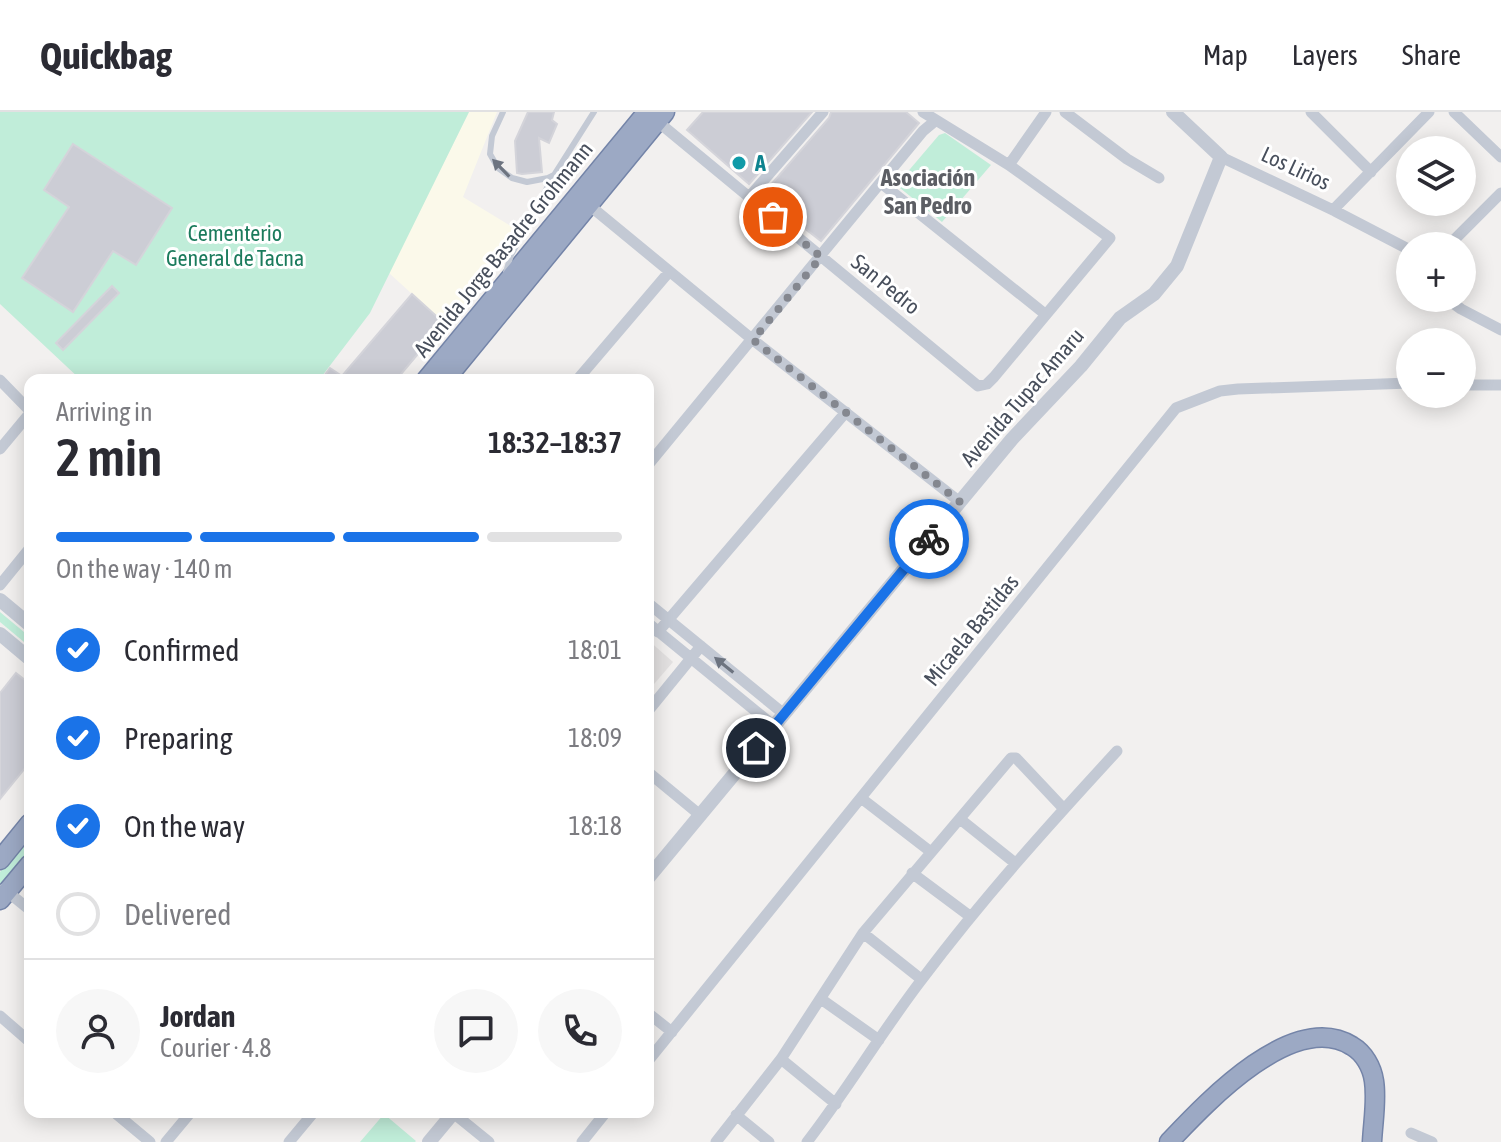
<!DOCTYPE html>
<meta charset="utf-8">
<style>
body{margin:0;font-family:"Asap Condensed",sans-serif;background:#f7f7f7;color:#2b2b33;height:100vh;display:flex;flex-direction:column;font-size:30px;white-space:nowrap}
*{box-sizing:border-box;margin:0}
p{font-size:26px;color:#7c7c81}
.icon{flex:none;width:44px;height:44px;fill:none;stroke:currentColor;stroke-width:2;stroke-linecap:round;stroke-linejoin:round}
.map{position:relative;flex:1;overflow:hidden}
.details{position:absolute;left:24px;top:262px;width:630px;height:744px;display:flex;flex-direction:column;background:#fff;border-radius:16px;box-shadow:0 4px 20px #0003}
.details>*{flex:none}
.fabs{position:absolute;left:1396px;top:24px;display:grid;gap:16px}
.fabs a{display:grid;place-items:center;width:80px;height:80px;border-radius:50%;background:#fff;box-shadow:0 4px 20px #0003;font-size:40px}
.pin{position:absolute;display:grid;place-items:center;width:68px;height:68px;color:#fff;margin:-34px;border:4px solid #fff;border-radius:50%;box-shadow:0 2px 8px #0007}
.courier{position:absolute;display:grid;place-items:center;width:80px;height:80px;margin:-40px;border:6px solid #1a73e8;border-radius:50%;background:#fff;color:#222;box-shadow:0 2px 10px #0007}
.head em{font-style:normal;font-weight:600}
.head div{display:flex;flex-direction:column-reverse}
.head{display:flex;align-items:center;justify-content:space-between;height:136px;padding:0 32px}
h1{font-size:52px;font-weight:600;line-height:60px}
.bar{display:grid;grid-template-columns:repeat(4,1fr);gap:12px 8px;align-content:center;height:96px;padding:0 32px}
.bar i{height:10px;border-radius:6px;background:#e1e1e2}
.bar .current{background:#1a73e8}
.bar p{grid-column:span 4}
.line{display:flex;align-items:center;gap:20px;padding:0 32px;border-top:2px solid #e1e1e2}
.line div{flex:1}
.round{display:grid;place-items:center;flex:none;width:84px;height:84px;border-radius:42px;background:#f7f7f7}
ol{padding:0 32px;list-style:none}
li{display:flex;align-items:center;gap:24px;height:88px}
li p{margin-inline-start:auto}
li .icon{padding:8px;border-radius:50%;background:#1a73e8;color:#fff;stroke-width:4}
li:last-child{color:#7c7c81}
li i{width:44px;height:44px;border:4px solid #e1e1e2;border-radius:50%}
header{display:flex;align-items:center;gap:48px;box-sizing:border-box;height:112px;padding:0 40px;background:#fff;border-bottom:2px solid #e1e1e2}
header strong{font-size:38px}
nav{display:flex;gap:44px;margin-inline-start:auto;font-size:28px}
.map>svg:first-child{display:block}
.commercial{fill:#fbf9ea}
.education{fill:#e3e1e1}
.green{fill:#c0edd9}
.building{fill:#cccdd5;stroke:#d4d4da;stroke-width:2}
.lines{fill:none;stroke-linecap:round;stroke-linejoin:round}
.trunk-casing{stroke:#7484a8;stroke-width:21}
.service{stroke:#c3c9d4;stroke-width:6}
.minor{stroke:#c3c9d4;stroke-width:11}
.tertiary{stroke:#c3c9d4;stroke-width:14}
.trunk{stroke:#9ca9c4;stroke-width:18}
.oneway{fill:#6d7480}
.done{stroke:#84878f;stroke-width:8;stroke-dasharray:0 14.4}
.route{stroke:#1a73e8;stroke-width:10}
.culture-dot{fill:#0f9aa8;stroke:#fff;stroke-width:3}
.labels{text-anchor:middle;stroke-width:6;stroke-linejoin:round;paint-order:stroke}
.culture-label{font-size:22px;font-weight:bold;fill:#0d838f;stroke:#fff;text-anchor:start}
.street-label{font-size:22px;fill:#484f5c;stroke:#fff}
.park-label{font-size:22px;fill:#1b7b5c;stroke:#fff}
.neighbourhood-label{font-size:24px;font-weight:bold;fill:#5c5e64;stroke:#fff}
</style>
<header>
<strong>Quickbag</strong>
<nav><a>Map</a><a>Layers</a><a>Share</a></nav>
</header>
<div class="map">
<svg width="1501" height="1030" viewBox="0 0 1501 1030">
<rect width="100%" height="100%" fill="#f2f0ef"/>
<!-- commercial -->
<path class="commercial" d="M469,0H497L463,85L516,117L487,169L454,208L444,211L389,161Z"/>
<!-- education -->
<path class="education" d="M648,528L673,550L648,579Z"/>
<!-- green -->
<path class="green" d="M0,0H469L370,201L319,268H81L0,192Z
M945,21L991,53L942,110L900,76L899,70L939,23Z
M0,500L30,525V535L0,510Z
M30,723V741L0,777V760Z
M384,1002L416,1029L415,1030H360Z"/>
<!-- building -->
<path class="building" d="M528,0H554L552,8L557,12L549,31L539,26L542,60L522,62L517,61L515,29Z
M703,0H812L749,72L687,18Z
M831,0H906L919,11L821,129L762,83L829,6Z
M73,32L172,96L136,153L113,139L73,200L22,166L69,95L44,78Z
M112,174L119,181L63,238L56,231Z
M412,182L444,211L396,268H321L330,256L342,264Z
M16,561L30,572V650L0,687V581Z"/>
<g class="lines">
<!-- trunk casing -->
<g class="trunk-casing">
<path id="trunk" d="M426,268L647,0
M445,268L665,0
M0,748L30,711
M0,788L30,752
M1169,1030C1205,992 1293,897 1352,934C1364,941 1372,955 1374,969C1377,988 1373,1010 1372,1030"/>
</g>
<!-- service -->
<path class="service" d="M503,0L492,24L490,42L498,56L512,66L527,70L548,66L554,63L594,0
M506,160L511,143L554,63"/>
<!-- minor -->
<path class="minor" d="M1065,0L1127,47L1159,66
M1311,0L1371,60
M1454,0L1501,45
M657,9L978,274L987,272L994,265L1110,126L1009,53L923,0
M1221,45L1333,98L1410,138
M1009,53L1046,0
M881,71L1045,202
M749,85L823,0
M589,93L753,228L960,390
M1333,98L1429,0
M1448,134L1501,81
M1446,186L1461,197L1501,218
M0,268L30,299
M577,268L669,160
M1462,273H1501
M0,337L30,301
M648,353L923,19L935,9
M0,473L30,436
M648,491L784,602
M648,511L774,614
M658,520L846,300
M648,599L701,534
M648,660L700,703
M861,686L931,740
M960,707L1015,751
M912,761L971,805
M4,777L30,798
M863,821L921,867
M821,887L879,928
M648,901L672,920
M0,904L30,930
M781,947L836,992
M648,949L1176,296L1220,279L1238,277L1410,271
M114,1000L150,1030
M452,1000L489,1030
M736,1003L769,1030
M1411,1021L1432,1030
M166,1030L191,1000
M289,1030L314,1000
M582,1030L606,1000
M716,1030L781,947L863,821L1011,646H1016L1064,697
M807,1030C848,977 882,919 923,866C983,786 1049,713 1117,639"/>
<!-- tertiary -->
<path class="tertiary" d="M0,488L30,513
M0,522L30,547
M648,766L1012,327L1081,254L1120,206L1154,182L1177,154L1221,45L1173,0
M429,1030L454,1000"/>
<!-- trunk -->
<use href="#trunk" class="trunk"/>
</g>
<!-- one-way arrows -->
<defs><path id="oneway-solid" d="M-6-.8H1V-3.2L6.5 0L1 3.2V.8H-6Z" transform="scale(2)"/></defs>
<g class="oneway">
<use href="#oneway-solid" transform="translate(501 56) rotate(-134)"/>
<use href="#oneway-solid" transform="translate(724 553) rotate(-141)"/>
</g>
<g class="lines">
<!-- done -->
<path class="done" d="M773,105L821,145L753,228L960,390L929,427"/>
<!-- route -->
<path class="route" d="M756,636L929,427"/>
</g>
<!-- markers -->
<circle class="culture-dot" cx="739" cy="51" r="8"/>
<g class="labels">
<!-- culture labels -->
<g class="culture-label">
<text x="755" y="59">A</text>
</g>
<!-- street labels -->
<g class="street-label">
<text transform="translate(1296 56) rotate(25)" y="8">Los Lirios</text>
<text transform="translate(503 137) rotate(-51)" y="8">Avenida Jorge Basadre Grohmann</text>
<text transform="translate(886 172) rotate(39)" y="8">San Pedro</text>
<text transform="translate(1022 285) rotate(-49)" y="8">Avenida Tupac Amaru</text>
<text transform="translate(971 518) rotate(-51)" y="8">Micaela Bastidas</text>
</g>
<!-- park labels -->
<g class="park-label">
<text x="235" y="129">Cementerio<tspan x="235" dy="25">General de Tacna</tspan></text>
</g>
<!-- neighbourhood labels -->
<g class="neighbourhood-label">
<text x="928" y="74">Asociación<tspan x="928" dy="28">San Pedro</tspan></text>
</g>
</g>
</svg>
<div class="fabs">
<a><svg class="icon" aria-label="layers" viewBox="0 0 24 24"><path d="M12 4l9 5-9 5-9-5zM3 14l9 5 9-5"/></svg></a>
<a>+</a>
<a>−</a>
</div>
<div class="pin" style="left:773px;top:105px;background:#ea580c"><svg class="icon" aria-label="bag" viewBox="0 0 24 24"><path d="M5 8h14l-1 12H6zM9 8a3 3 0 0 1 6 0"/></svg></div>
<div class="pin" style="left:756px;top:636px;background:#1f2937"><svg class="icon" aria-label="home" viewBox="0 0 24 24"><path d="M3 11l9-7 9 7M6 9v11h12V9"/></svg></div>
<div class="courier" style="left:929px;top:427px"><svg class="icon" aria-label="bike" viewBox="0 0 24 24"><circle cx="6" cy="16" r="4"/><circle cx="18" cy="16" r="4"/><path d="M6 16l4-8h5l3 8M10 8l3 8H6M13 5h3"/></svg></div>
<section class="details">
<div class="head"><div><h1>2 min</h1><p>Arriving in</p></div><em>18:32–18:37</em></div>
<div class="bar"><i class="current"></i><i class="current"></i><i class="current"></i><i></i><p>On the way · 140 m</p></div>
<ol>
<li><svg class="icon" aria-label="check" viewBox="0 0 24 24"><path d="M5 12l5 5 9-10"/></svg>Confirmed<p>18:01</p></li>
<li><svg class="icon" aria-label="check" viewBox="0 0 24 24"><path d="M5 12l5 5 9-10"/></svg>Preparing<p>18:09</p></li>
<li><svg class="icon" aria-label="check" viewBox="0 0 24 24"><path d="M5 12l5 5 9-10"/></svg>On the way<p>18:18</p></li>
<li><i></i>Delivered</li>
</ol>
<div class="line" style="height:144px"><a class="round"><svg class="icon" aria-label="person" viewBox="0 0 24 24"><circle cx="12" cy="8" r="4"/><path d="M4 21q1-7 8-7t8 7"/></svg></a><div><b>Jordan</b><p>Courier · 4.8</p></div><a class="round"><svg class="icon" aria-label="chat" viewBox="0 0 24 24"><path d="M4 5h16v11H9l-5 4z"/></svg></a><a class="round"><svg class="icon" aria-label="phone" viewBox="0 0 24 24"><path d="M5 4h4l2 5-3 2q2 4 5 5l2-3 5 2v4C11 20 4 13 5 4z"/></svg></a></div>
</section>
</div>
